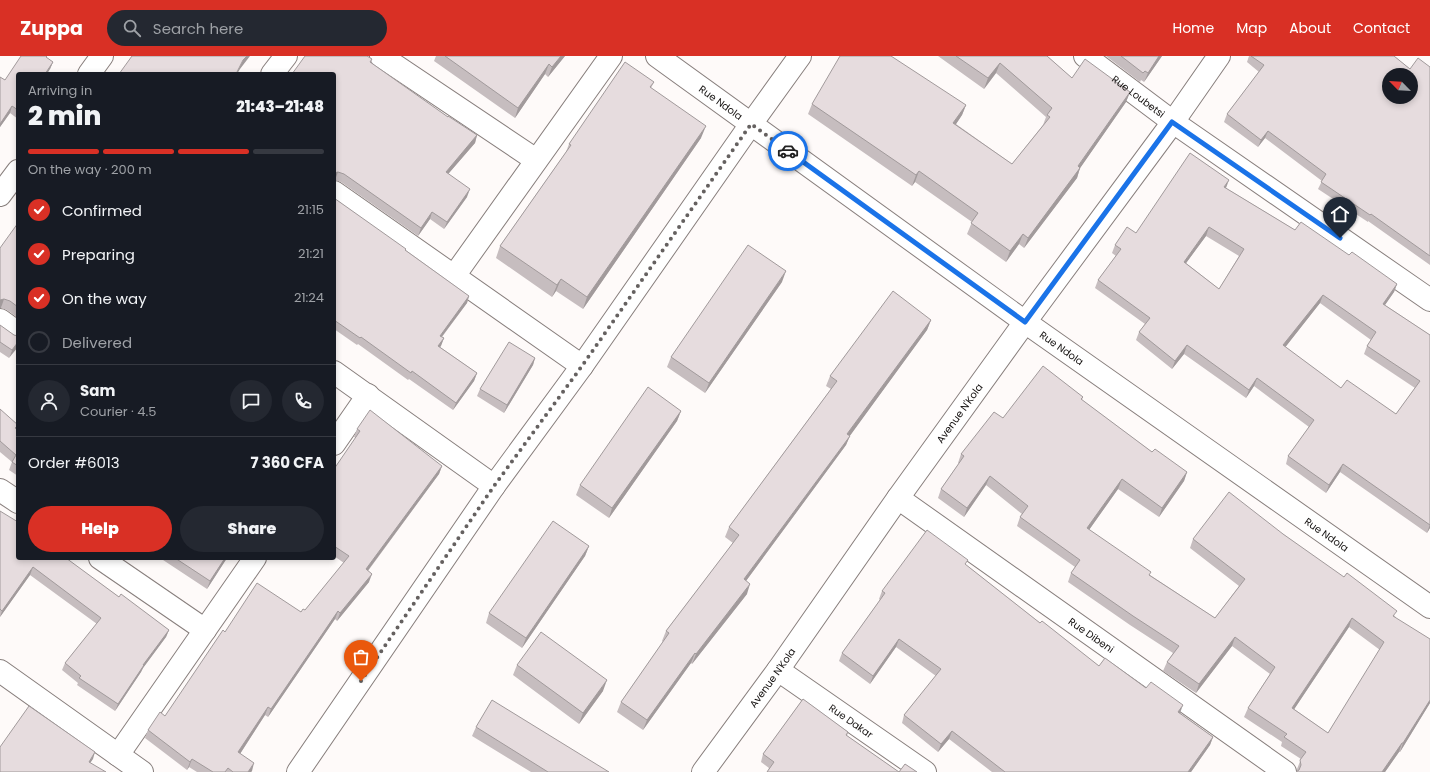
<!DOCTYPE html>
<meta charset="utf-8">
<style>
body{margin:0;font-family:Poppins,sans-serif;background:#242831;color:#f1f3f6;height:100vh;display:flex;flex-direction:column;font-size:15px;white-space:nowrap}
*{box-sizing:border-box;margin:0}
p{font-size:13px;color:#9ea1a6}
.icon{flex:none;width:22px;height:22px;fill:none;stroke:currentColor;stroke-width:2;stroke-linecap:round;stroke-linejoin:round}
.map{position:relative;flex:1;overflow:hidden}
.sheet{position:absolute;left:16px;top:16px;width:320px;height:488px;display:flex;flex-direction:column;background:#171b24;border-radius:4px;box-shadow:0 2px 6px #0003}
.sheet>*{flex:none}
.needle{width:26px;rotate:294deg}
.tools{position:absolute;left:1382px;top:12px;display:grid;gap:8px}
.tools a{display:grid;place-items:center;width:36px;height:36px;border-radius:50%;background:#171b24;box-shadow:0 2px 6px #0003;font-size:20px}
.pin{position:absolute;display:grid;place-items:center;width:34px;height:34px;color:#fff;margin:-41px -17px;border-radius:50% 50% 50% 0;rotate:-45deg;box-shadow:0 0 4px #0007}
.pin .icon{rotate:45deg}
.courier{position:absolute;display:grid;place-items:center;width:40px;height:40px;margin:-20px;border:3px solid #1a73e8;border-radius:50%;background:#fff;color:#222;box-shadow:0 1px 5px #0007}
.overview em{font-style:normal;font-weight:800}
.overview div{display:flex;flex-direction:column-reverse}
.overview{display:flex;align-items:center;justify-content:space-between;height:68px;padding:0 12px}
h1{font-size:26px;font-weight:800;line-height:30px}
.bar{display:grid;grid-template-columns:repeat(4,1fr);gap:6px 4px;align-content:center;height:48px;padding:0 12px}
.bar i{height:5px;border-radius:3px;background:#363941}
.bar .on{background:#d93025}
.bar p{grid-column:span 4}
.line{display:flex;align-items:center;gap:10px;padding:0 12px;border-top:1px solid #363941}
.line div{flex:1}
.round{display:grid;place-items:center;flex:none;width:42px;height:42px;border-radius:21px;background:#242831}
ol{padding:0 12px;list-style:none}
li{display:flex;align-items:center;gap:12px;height:44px}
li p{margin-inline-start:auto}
li .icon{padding:4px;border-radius:50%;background:#d93025;color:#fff;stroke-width:4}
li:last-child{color:#9ea1a6}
li i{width:22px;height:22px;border:2px solid #363941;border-radius:50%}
.primary-button{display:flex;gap:8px;margin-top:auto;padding:8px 12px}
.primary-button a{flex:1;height:46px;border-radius:24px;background:#d93025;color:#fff;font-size:16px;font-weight:800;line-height:46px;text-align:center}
.primary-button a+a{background:#242831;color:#f1f3f6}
header{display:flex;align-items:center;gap:24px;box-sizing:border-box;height:56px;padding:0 20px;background:#d93025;color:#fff}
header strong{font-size:19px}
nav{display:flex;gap:22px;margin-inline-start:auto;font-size:14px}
.search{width:280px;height:36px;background:#242831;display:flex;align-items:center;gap:10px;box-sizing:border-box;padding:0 14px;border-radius:22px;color:#9ea1a6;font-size:15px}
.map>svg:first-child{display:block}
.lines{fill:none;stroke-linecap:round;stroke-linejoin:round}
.minor-casing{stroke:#887f7d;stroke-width:24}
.minor{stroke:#fff;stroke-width:22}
.wall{fill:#c6bdbf;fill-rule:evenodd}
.shaded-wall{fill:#a19a9b}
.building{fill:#e6dcde;stroke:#a19a9b;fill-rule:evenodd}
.done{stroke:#656160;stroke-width:4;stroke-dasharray:0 7.2}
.route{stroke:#1a73e8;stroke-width:5}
.labels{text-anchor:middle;stroke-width:3;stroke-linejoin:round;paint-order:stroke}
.street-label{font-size:10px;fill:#120f0e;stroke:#fefaf9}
</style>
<header>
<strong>Zuppa</strong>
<div class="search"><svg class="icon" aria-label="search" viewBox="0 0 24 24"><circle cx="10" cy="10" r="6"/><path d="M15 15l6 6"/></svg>Search here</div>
<nav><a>Home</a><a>Map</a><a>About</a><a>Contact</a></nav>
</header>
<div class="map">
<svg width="1430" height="716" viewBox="0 0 1430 716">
<rect width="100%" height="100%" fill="#fefaf9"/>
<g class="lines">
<!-- minor casing -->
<g class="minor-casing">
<g id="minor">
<path d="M381,0L536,104"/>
<path id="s1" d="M657,0L1025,266L1430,551"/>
<path id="s2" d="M1085,0L1173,66L1430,244"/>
<path d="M89,18L102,0"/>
<path d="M272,18L286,0"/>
<path d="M334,136L582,310"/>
<path d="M0,139L18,115"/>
<path d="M454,220L611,0"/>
<path d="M0,264L18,277"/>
<path d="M334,316L494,430"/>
<path d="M334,388L368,339"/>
<path d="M0,434L18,446"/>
<path id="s3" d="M898,442L1285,716"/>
<path d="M100,502L205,574"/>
<path id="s4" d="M778,614L925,716"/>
<path d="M0,615L142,716"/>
<path d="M118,699L255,502"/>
<path d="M298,716L494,430L582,310L751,68L800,0"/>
<path id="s5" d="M703,716L778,614L898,442L1025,266L1173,66L1219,0"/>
</g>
</g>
<!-- minor -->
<use href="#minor" class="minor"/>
</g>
<!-- wall -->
<path class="wall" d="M436,0H565L548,21L545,18L515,62L434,5Z
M938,0H1047L1072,22L1130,36L1126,46L1080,112L1077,122L1024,192L1019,188L1006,206L967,178L972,166L915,126L912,130L808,58L812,48L966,49L962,59L956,68L1012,108L1043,69L1046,61L996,17L984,33Z
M1106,0H1162L1144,26L1141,24L1140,26Z
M1249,0H1394L1410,13L1430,11V209L1368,165V166L1318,133L1322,125L1265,82L1258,91L1224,66L1227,58L1259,16L1247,6Z
M47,2L53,6L50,13L18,18V63L10,57L0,71V21L5,24Z
M372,3L371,7L448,61L477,79L475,87L448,118L467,141L444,173L430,163L418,180L341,126L335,124L334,18Z
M654,26L651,32L701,82L583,253L556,235L552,241L496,202L500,190L566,96L569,88Z
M1226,132L1295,174L1349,199L1397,228L1394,236L1385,249L1430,279V472L1427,477L1340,416L1326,437L1286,408L1288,400L1309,371L1254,330L1246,342L1184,298L1172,313L1136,284L1139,276L1145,268L1095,232L1098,224L1116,200L1112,197L1115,189L1136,177ZM1206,180L1239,200L1219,233L1186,207ZM1320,247L1371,284L1367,290L1364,298L1415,332L1396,358L1341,332L1285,291Z
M334,142L469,240L467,247L442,281L444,282L440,291L477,317L474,325L453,354L409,323L408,324L358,288L357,289L334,273Z
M18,167V262L7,254L1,252L13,175Z
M782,226L705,337L667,311L671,301Z
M931,264L927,274L850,379L846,389L746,525L747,538L692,608L691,607L643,674L617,656L621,646L663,586L662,585L666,575L733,487L725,481L729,471L831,333L826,330L830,320Z
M0,269L14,279L18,280L9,302L0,296Z
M535,302L533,309L504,357L477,340L480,333Z
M1083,341L1082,344L1152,396L1187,416L1184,425L1159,461L1118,433L1089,474L1150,519L1215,562L1239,530L1190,492L1193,483L1283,478L1395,560L1430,647L1400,696H1399L1385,716H1296L1297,715V713L1301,703L1281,690L1282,686L1244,661L1248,652L1270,618L1232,590L1196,637L1163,615L1167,606L1173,597L1130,569L1068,526L1071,517L1075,511L1017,470L1020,461L1022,458L986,429L964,461L938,442L941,433L959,407H958L961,398L1003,362ZM1349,571L1380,594L1328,677L1294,653Z
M0,353L16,373L18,374V420L9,414L12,406L0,396Z
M681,355L677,365L609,462L576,439L580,429Z
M357,373L442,410L439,418L368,515L369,526L337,565L335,563L268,661L265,659L240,698L252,715L251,716H197L189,711L187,714L145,682L148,674L165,660L301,556L305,554L344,507L334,500V413L356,382L354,381Z
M0,455L119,541L169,574L166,581L143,612L141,616L115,655L77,629L78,627L62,614L65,607L97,568L30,519L0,561Z
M589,490L585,500L522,592L486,567L489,557Z
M160,502H227L207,533Z
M966,509L1040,567L1099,610L1180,657L1213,681L1210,689L1191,716H992L949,683L938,696L902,667L904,659L936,620L896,591L870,628L839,605L842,597L880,544L879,543L882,535Z
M517,609L603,635L579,668L513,619Z
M803,643L848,676L847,680L899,716L905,708L917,716H767L769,712L761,706L763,698Z
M476,671L609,716H531L472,680Z"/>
<!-- shaded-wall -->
<path class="shaded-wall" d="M247,0H250L240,13L237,18H236L243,4Z
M561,0H565L548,21L552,11Z
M1159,0H1162L1144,26L1148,17Z
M53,6L50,13L47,18H45Z
M1000,7L996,17L984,33L988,22Z
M549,8L545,18L515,62L518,52Z
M1130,36L1126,46L1076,118L1080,112L1077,122L1024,192L1028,182Z
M966,49L962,59L950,77L953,67Z
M12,50L10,57L0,71V68Z
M706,70L701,82L583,253L587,241Z
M1268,75L1265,82L1258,91L1261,84Z
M477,79L475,87L443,124L446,116Z
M919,115L915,126L912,130L916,119Z
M338,116L335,124H334V117Z
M1229,124L1226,132L1221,139L1224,131Z
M470,133L467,141L444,173L447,166Z
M432,156L430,163L418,180L421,172Z
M1209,171L1206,180L1181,214L1184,206Z
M1023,178L1019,188L1006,206L1010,195Z
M786,215L782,226L705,337L709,327Z
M561,223L556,235L552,241L557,229Z
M1397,228L1394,236L1380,256L1383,248Z
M1323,239L1320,247L1280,298L1283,289Z
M469,240L467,247L437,287L440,280Z
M4,243L1,252H0V244Z
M931,264L927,274L844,388L847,378Z
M444,282L441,290L435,297L438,290Z
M18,286V291L9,302L12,294Z
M1187,289L1184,298L1172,313L1175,305Z
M535,302L533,309L504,357L507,349Z
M477,317L474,325L453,354L456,347Z
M1257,322L1254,330L1246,342L1249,334Z
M681,355L677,365L609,462L612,452Z
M850,380L846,389L740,533L744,523Z
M1343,408L1340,416L1326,437L1329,429Z
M442,410L439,418L363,521L366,513Z
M1187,416L1184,425L1159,461L1162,452Z
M990,420L986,429L964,461L967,452Z
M1122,423L1118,433L1084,481L1087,472Z
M1430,468V472L1427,477Z
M589,490L585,500L522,592L526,582Z
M225,502H227L207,533L210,525Z
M33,511L30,519L0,561L2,555Z
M372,518L369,526L337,565L340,557Z
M750,528L747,538L692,608L696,598Z
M338,555L335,563L268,661L271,653Z
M1352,562L1349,571L1289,661L1292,652Z
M169,574L166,581L143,612L141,616L115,655L118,648L143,609Z
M1235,581L1232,590L1196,637L1199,628Z
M899,583L896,591L870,628L873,620Z
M695,597L691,607L643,674L647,664Z
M607,624L603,635L579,668L583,657Z
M1430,644V647L1400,696L1403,687Z
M1183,649L1180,657L1175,664L1178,656Z
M268,651L265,659L236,704L238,696Z
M952,675L949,683L938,696L941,688Z
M1213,681L1210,689L1191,716H1188Z
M1402,687L1399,696L1385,716H1382Z
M95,696L93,703L86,713L89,706Z
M192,703L189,711L187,714L190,706Z
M254,707L252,715L251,716H248Z"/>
<!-- building -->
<path class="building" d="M21,0H47L46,1L53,6L45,18H18V54L12,50L0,68V21L5,24Z
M132,0H247L243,4L236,18H119Z
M305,0H367L372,3L370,6L448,61V60L477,79L446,116L470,133L447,166L432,156L421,172L344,118L338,116L334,117V18H292Z
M445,0H561L552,11L549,8L518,52Z
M840,0H891L966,49L953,67L1012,108L1050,61L1047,59L1052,52L1000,7L988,22L956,0H1047L1072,22L1085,3L1130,36L1078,110L1080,112L1028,182L1023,178L1010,195L971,167L978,157L919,115L916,119L812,48Z
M1121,0H1159L1148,17L1145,15L1143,17Z
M1251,0H1394L1410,13L1418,2L1430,11V200L1371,158L1370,159L1321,126L1326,118L1268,75L1261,84L1227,58L1264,9ZM1389,19H1411V41H1389Z
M625,6L654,26L650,31L706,70L587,241L561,223L557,229L500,190L571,89L569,88Z
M1190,97L1229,124L1224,131L1295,174L1301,166L1349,199L1352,196L1397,228L1383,248L1430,279V469L1343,408L1329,429L1288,400L1314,364L1257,322L1249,334L1187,289L1175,305L1139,276L1150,262L1098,224L1121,193L1115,189L1127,171L1136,177ZM1209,171L1244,193L1219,233L1184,206ZM1323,239L1376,276L1367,290L1420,325L1396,358L1347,324L1341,332L1283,289Z
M334,142L406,193L405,194L469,240L440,280L444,282L438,290L477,317L456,347L412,315L411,317L361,281L360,282L334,264Z
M18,167V251L10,245L4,243L0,244V192Z
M748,189L786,215L709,327L671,301Z
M893,235L931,264L847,378L850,380L744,523L750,528L696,598L695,597L647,664L621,646L669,577L666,575L739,479L729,471L837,325L830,320Z
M0,269L14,279L18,280V286L12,294L0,286Z
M509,286L535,302L507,349L480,333Z
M1043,310L1083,341L1081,343L1152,396L1155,393L1187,416L1162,452L1122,423L1087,472L1151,516L1149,519L1215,562L1245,523L1193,483L1229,436L1283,478L1344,521L1347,517L1397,555L1393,560L1430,583V644L1403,687H1402L1382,716H1296L1299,714L1301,709L1300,704L1306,696L1284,681L1287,678L1248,652L1275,611L1235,581L1199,628L1167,606L1179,590L1133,560L1071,517L1080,504L1020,461L1028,450L990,420L967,452L941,433L964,400L961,398L994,356L1003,362ZM1352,562L1384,586L1328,677L1292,652Z
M648,331L681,355L612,452L580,429Z
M0,353L18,369L15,372L18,374V410L12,406L16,399L0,385Z
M370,354L442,410L366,513L372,518L340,557L338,555L271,653L268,651L238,696L254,707L248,716H233L228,712L225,716H213L192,703L190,706L148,674L160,656L165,660L223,574L225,576L257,527L301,556L303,553L305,554L349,500L334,490V413L360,375L357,373Z
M0,455L18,466V502H66L119,541L121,538L169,574L143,609H144L118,648L79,622L81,620L65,607L101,562L33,511L2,555L0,553Z
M553,465L589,490L526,582L489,557Z
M927,474L968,504L965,508L1040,567L1042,565L1099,610L1105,602L1146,632L1151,626L1183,649L1178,656L1213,681L1188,716H1005L952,675L941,688L904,659L941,613L899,583L873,620L842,597L885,537L882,535Z
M175,502H225L210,525Z
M541,576L607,624L583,657L517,609Z
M803,643L848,676L846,679L899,716L905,708L917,716H767L774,706L763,698Z
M492,644L609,716H548L476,671Z
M29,650L95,696L89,706L106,716H0V691Z"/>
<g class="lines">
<!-- done -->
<path class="done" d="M361,625L494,430L582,310L751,68L788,95"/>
<!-- route -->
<path class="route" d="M788,95L1025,266L1172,66L1340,182"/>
</g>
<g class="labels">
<!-- street labels -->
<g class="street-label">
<text dy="4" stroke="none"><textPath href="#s2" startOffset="67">Rue Loubetsi</textPath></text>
<text dy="4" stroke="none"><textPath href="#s1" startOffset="79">Rue Ndola</textPath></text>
<text dy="4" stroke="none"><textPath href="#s1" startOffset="499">Rue Ndola</textPath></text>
<text dy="4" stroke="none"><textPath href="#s5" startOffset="441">Avenue N'Kola</textPath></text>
<text dy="4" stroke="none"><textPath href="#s1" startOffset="823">Rue Ndola</textPath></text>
<text dy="4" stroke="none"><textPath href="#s3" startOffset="237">Rue Dibeni</textPath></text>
<text dy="4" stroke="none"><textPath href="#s5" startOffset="117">Avenue N'Kola</textPath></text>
<text dy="4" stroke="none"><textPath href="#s4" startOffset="89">Rue Dakar</textPath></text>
</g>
</g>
</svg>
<div class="tools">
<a><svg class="needle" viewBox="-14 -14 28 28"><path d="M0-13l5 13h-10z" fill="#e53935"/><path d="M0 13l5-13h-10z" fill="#9ea1a6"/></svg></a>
</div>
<div class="pin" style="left:361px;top:625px;background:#ea580c"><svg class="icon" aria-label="bag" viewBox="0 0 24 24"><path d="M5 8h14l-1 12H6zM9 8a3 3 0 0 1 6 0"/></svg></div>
<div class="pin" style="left:1340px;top:182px;background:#1f2937"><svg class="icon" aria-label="home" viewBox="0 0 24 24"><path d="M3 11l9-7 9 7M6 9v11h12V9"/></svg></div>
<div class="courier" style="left:788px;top:95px"><svg class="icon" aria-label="car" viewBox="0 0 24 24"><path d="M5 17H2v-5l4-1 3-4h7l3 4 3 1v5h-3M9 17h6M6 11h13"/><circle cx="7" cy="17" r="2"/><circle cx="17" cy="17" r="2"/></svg></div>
<section class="sheet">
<div class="overview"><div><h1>2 min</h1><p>Arriving in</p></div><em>21:43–21:48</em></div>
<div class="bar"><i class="on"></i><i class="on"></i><i class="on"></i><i></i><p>On the way · 200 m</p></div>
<ol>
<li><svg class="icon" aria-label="check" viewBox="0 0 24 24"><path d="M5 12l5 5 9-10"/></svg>Confirmed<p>21:15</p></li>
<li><svg class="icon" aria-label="check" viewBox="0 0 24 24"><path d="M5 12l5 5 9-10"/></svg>Preparing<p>21:21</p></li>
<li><svg class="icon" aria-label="check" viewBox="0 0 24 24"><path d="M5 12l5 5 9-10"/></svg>On the way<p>21:24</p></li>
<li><i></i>Delivered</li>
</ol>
<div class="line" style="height:72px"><a class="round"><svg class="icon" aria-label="person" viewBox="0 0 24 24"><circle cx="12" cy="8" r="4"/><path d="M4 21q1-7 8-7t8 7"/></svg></a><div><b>Sam</b><p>Courier · 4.5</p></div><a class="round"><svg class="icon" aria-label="chat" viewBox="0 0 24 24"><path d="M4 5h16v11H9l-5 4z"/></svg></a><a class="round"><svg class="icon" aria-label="phone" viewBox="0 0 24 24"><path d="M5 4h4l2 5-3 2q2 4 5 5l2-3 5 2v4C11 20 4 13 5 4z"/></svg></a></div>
<div class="line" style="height:52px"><div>Order #6013</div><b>7 360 CFA</b></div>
<div class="primary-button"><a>Help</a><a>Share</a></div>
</section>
</div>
